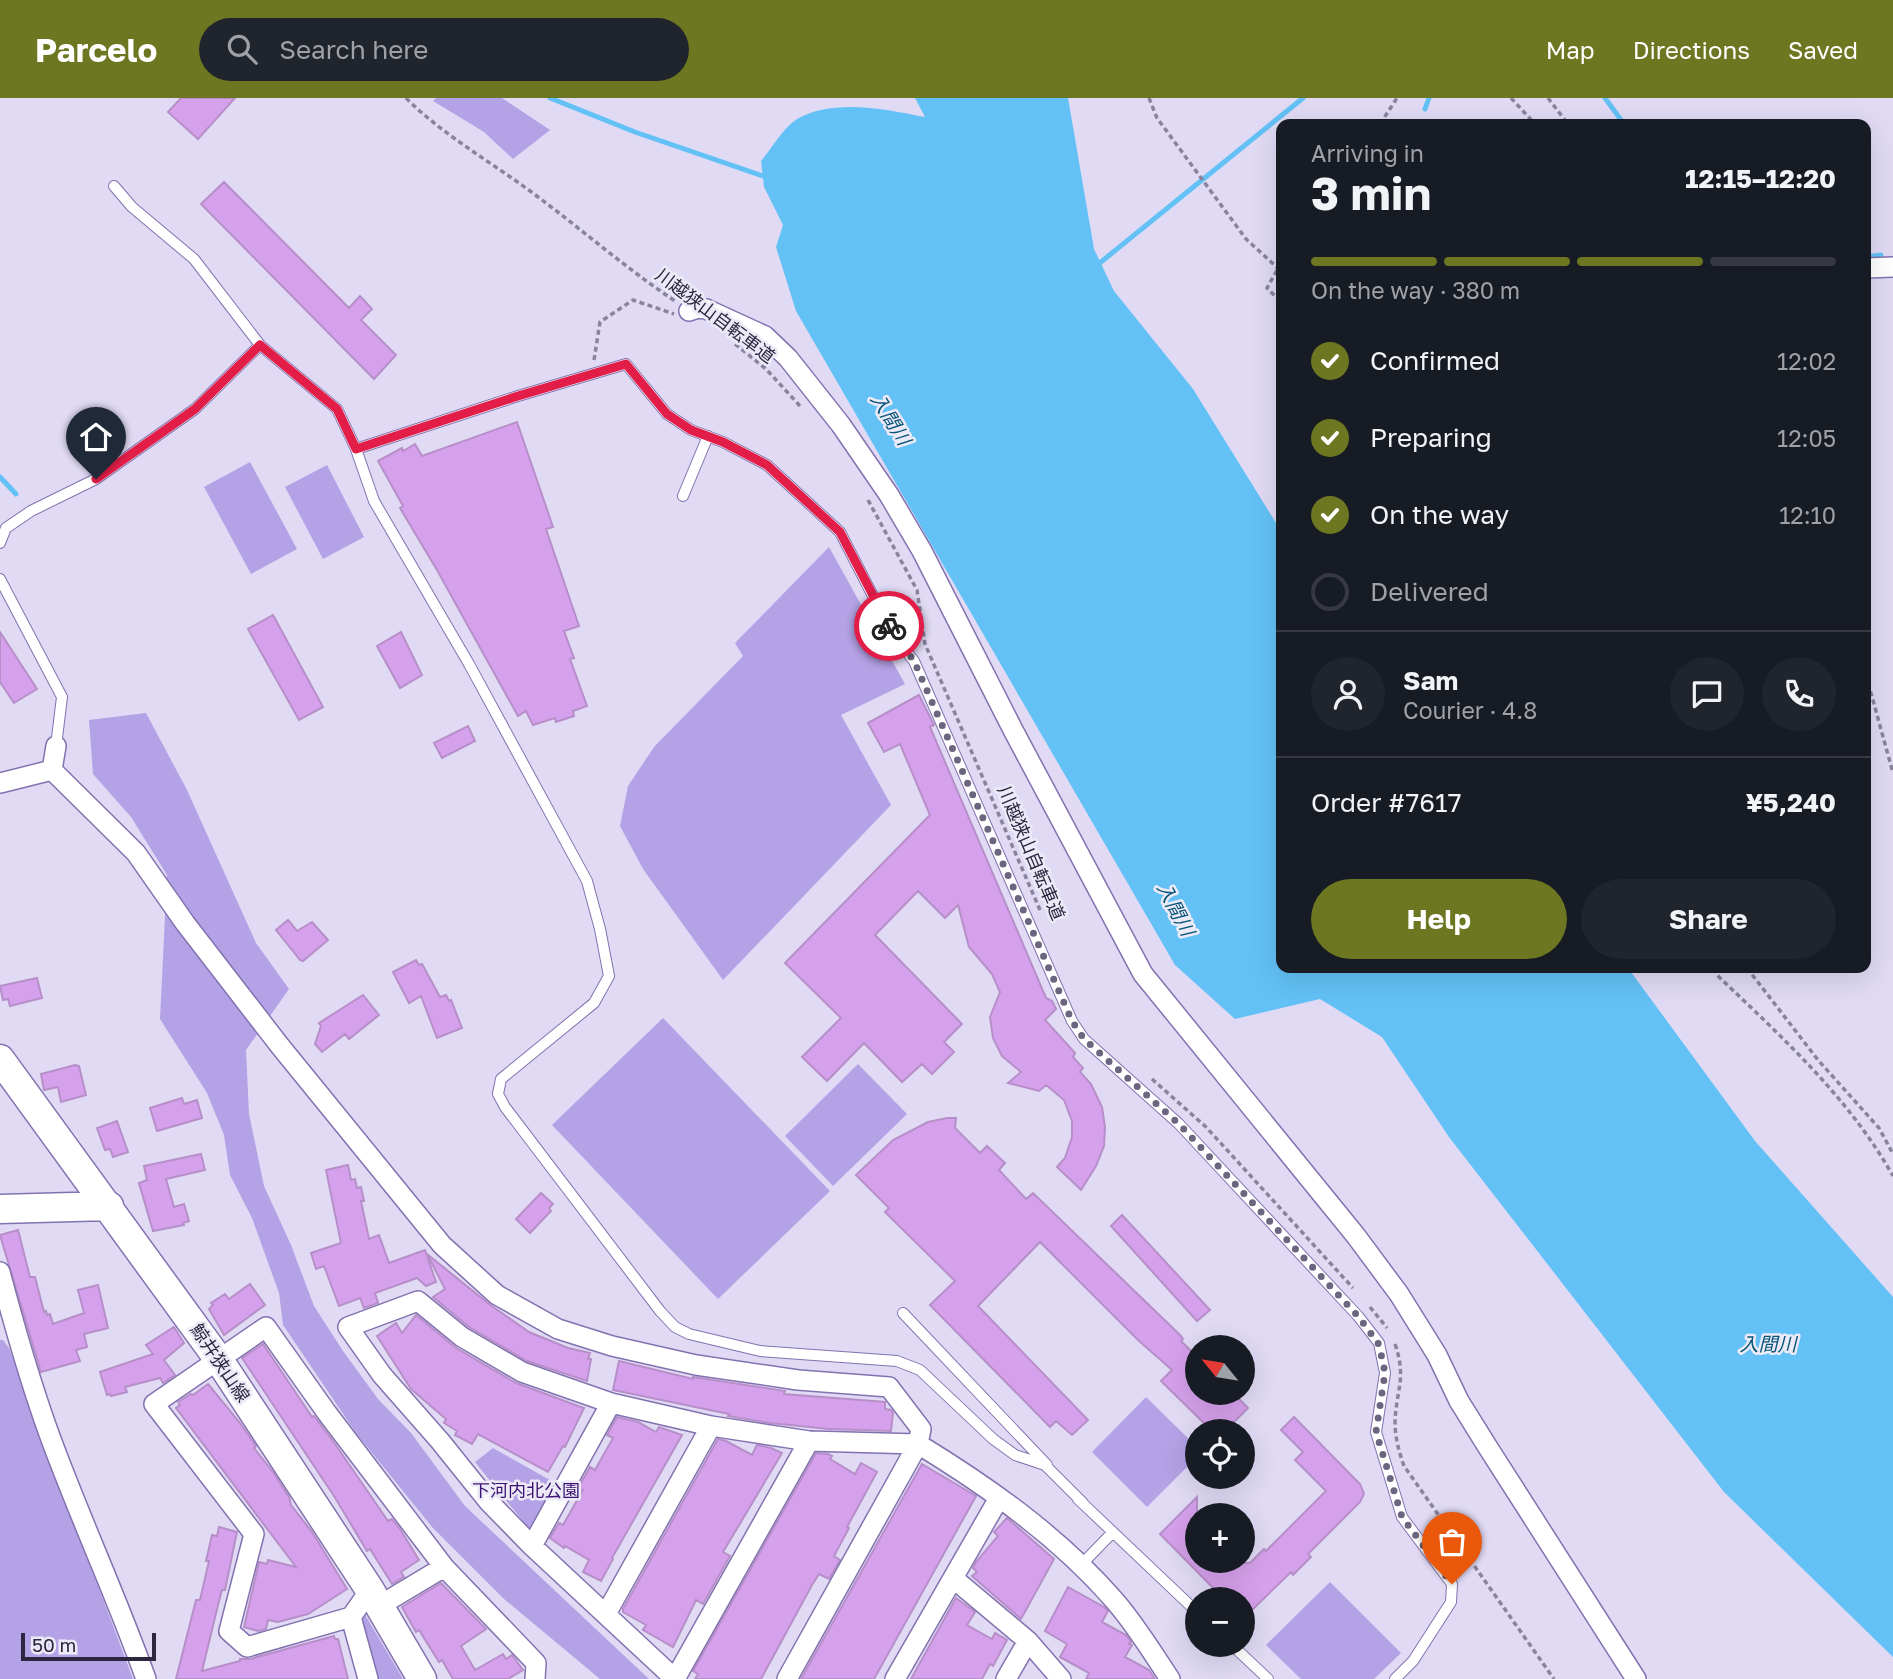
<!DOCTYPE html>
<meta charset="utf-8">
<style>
body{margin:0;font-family:"Golos Text","Noto Sans JP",sans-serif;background:#20242c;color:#f1f3f6;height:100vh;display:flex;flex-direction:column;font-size:26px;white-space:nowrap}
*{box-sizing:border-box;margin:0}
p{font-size:23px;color:#9ea1a6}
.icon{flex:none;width:38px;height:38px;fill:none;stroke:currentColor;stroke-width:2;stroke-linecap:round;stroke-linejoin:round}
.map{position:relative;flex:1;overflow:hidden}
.sheet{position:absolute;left:1276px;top:21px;width:595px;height:854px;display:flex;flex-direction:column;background:#171b24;border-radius:14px;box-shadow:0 7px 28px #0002}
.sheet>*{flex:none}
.needle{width:46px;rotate:300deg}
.fabs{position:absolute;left:1185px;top:1237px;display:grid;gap:14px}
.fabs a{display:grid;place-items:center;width:70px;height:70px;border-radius:50%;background:#171b24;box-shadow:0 7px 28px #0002;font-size:35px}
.scale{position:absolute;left:21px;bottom:18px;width:135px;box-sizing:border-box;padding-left:7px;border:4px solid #2d2640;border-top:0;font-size:19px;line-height:24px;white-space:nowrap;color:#2d2640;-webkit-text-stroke:5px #edeaf7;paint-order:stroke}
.pin{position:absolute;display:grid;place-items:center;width:60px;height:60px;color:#fff;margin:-72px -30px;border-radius:50% 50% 50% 0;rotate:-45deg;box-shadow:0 0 7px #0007}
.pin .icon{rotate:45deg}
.courier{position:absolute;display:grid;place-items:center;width:70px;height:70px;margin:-35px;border:5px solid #e11d48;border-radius:50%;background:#fff;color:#222;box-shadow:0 2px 9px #0007}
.head em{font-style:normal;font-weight:700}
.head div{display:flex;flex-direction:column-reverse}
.head{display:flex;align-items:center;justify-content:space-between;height:119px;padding:0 35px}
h1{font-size:46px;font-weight:700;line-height:52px}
.bar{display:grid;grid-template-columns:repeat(4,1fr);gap:10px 7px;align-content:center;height:84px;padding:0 35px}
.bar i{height:9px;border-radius:5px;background:#363941}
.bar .active{background:#6d7721}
.bar p{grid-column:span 4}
.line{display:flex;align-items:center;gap:18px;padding:0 35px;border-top:2px solid #363941}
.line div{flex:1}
.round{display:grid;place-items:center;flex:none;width:74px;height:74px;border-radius:37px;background:#20242c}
ol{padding:0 35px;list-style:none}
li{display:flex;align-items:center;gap:21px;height:77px}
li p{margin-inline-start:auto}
li .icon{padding:7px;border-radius:50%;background:#6d7721;color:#fff;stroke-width:4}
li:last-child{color:#9ea1a6}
li i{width:38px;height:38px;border:4px solid #363941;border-radius:50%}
.button{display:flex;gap:14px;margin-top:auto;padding:14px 35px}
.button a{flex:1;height:80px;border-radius:42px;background:#6d7721;color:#fff;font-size:28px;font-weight:700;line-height:80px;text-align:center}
.button a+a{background:#20242c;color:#f1f3f6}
header{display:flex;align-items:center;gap:42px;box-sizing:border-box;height:98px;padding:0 35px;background:#6d7721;color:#fff}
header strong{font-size:33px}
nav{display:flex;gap:38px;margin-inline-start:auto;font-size:24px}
.search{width:490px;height:63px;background:#20242c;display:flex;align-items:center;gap:18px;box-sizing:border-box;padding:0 24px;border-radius:38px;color:#9ea1a6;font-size:26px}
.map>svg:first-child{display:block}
.green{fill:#b4a2e6}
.water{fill:#63c1f6}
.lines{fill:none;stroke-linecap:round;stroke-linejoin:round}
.stream{stroke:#63c1f6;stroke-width:5}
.building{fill:#d6a1ec;stroke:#b78fc8;stroke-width:2}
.lane-casing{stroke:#8372af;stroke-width:12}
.street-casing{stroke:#8372af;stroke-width:22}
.secondary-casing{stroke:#8372af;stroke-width:31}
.path{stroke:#89839d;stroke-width:3.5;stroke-dasharray:5 3.5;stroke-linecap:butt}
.lane{stroke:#fff;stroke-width:10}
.street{stroke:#fff;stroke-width:19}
.secondary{stroke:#fff;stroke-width:28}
.done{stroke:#6c657f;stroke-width:7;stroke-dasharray:0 12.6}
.route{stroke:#e11d48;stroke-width:9}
.labels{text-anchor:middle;stroke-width:5;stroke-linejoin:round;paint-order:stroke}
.street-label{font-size:18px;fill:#2d2640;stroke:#edeaf7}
.park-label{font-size:18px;fill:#3b1271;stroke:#edeaf7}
.water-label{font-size:19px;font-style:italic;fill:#075578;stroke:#edeaf7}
</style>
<header>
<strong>Parcelo</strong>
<div class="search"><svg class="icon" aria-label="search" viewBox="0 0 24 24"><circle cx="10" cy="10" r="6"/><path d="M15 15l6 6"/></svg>Search here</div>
<nav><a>Map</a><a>Directions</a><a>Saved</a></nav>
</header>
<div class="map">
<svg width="1893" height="1581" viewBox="0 0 1893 1581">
<rect width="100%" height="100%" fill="#e0daf5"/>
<!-- green -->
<path class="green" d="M436,0H502L550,32L513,61L484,34L433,3Z
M250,364L297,451L251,476L204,389Z
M327,367L364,439L323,461L285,389Z
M829,449L905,586L841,617L891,707L723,882L643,771L620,728L628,688L654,649L743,558L735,545Z
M146,615L187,692L256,845L289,891L246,952L249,1016L264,1088L291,1147L314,1208L343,1253L378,1301L411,1335L465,1408L649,1581H600L504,1501L432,1429L356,1335L283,1227L279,1195L252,1120L230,1077L224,1037L207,995L160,921L167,777L131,719L93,676L89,622Z
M663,920L830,1093L718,1201L552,1027Z
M858,966L907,1016L833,1088L785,1038Z
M0,1242H3L9,1250L133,1581H0Z
M1146,1299L1197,1349V1359L1147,1409L1092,1354Z
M493,1350L557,1386L530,1432L475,1364Z
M1330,1484L1401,1555L1374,1581H1301L1266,1547Z
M364,1515L403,1581H377L361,1524Z"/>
<!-- water -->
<path class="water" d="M915,0H1068L1094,151L1114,193L1193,291L1281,433V870H1628L1755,1043L1893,1199V1559L1724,1394L1449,1039L1382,939L1320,901L1235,921L1175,867L796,213L776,149L783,127L764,89L761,63C772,50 783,30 797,21C833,0 885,11 925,19Z"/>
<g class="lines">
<!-- stream -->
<path class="stream" d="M550,0L635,34L769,80
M1605,0L1624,26
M1425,11L1429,0
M1866,159L1881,157
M1096,168L1303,0
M0,379L16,396"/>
</g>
<!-- building -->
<path class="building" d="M181,0H235L198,41L168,14Z
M224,84L349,210L360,198L372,211L361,222L396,257L374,281L201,106Z
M517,324L553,429L546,431L579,528L564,533L574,560L570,561L587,608L573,613L574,618L556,624L555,620L533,627L526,613L518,618L437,472L400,410L403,408L378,363L402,350L403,353L415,346L422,358Z
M273,517L323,609L299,622L248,531Z
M0,534L37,591L14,605L0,584Z
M401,534L422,577L400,590L377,548Z
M919,597L934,627L930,629L1046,900L1052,903L1056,911L1045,922L1075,955L1073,959L1083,970L1080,974L1091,986L1102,1009L1105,1029L1104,1048L1096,1068L1081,1092L1057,1069L1065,1060L1072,1039V1023L1064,1002L1046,987L1039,993L1008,985L1021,974L1002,958L993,940L990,919L1000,894L992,876L969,849L958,807L945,820L918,793L875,837L962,926L944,944L954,954L932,976L922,966L902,984L864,945L827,983L802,959L841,920L785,865L930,717L900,646L884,654L868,625Z
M468,628L475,643L442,660L434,645Z
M288,822L297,833L312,824L328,842L303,863L300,862L276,832Z
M416,862L419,867L422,866L440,899L446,897L449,903L451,902L462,930L437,940L421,898L409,905L393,874Z
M37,880L42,900L10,908L8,901L3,902L0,888Z
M363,897L379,917L349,941L345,936L322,954L315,946L321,928L319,925Z
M75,967L79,968L86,997L61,1004L58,989L44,992L41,976Z
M182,1000L184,1006L197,1002L202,1020L157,1033L150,1010Z
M947,1020H956L955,1030L980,1055L987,1048L1005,1065L999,1072L1026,1101L1033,1095L1180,1237L1183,1241L1181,1243L1197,1259V1295H1233L1248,1310L1224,1334H1213L1161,1283L1172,1272L1138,1242L1040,1144L978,1208L1088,1322L1072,1337L1056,1323L1050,1329L930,1207L955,1183L885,1114L889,1110L856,1077L893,1042L928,1024Z
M117,1023L128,1054L113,1059L110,1051L105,1052L97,1030Z
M201,1056L205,1072L166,1081L174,1109L184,1106L189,1123L183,1125L184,1127L153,1133L139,1085L147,1082L144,1068Z
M348,1067L351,1082L355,1081L357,1090L361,1089L364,1103H361L369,1141L379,1137L389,1165L425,1152L436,1184L426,1188L417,1180L375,1195L378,1205L364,1210L360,1200L339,1208L324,1168L316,1171L311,1155L341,1145L326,1072Z
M541,1095L553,1106L549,1110L551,1113L530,1135L516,1121Z
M1122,1117L1210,1212L1197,1223L1111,1128Z
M18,1132L30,1179H35L44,1214L46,1213L47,1217L50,1216L53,1226L84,1215L78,1192L98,1187L108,1230L84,1236L87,1249L76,1252L80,1263L41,1274L0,1137Z
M427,1156L489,1206L529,1234L568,1250L590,1255L588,1261H591L587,1283L527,1263L469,1229L433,1199L445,1191Z
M250,1186L265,1207L224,1237L209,1211L213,1207L211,1205L225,1196L229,1201Z
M416,1217L456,1250L516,1285L584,1310L565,1349L563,1348L548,1374L478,1336L472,1346L455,1337L457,1333L444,1325L446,1321L411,1291L377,1238L396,1225L402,1235Z
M174,1229L184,1245L164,1262L175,1277L163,1285L160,1280L125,1289L127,1294L111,1298L110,1296L107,1297L100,1274L153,1256L146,1247Z
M263,1246L312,1319L314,1318L335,1346L388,1423L392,1421L400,1431L419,1462L401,1474L404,1479L392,1486L370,1451L367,1453L334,1398L242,1260Z
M619,1263L693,1281V1279L785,1293L784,1296L885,1304V1311L891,1312L893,1315L891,1333L829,1331L770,1325L728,1318L729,1316L613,1292Z
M208,1286L240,1325L256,1348L254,1350L273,1374L289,1399L291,1407L312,1434L347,1491L308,1516L278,1524L268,1522L266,1531L258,1533L244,1529L259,1464L267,1466L268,1462L296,1469L176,1310L180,1307L178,1304L191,1296L193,1297Z
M617,1319L638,1324L656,1334L659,1329L682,1337L612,1460L613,1461L601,1483L583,1474L589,1462L565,1448L564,1450L550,1440L559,1425L563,1427L583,1392L578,1390L590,1369L595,1372L613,1340L607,1337Z
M1294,1319L1360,1386L1364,1396L1360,1404L1308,1456L1311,1459L1293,1477L1291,1474L1251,1513L1242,1502H1225L1160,1436L1197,1399V1463L1250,1465L1264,1451L1266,1453L1326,1393L1295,1362L1303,1354L1281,1332Z
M718,1341L726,1343L752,1357L757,1347L771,1350L782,1355L723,1454L730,1458L703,1506L696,1502L673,1549L643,1532L646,1527L623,1514V1511Z
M816,1355L828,1356L832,1358L830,1361L855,1376L861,1365L877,1374L847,1429L849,1430L834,1458L840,1462L829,1481L819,1476L812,1487L761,1581H695L698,1576L693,1573Z
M922,1366L976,1398L874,1581H801Z
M1007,1420L1054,1461L1021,1521L972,1478L977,1474L973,1470L976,1464L998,1438L994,1434Z
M219,1429L237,1434L225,1492H222L219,1503L202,1573L240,1563V1561H250L334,1538L335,1541H338L348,1581H176L196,1502H200L209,1463H206L212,1437L217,1438Z
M441,1485L486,1531L461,1548L475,1572L503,1556L506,1561L512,1557L523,1572L508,1581H453L442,1562L439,1564L419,1532L416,1534L402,1509Z
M1068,1489L1104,1509L1108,1513L1102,1524L1126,1537L1131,1544L1129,1546L1132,1547L1125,1559L1149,1572L1155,1581H1086L1089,1575L1060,1559L1067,1546L1045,1533Z
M956,1500L975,1514L967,1527L992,1541L995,1535L1007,1542L993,1568L990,1566L982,1581H911Z"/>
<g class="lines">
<!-- lane casing -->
<g class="lane-casing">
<path id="lane" d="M114,88L132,109L194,161L260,247L337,311L356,351L518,298L626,266L667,316L691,332L723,344L767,367L840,434L893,537L914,563L1072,923L1084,941L1179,1026L1358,1218L1379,1245L1385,1275L1376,1334L1402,1419L1452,1486L1451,1504L1413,1563L1395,1581
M356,351L374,403L469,566L587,783L600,831L609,878L594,905L501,981L498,996L505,1009L660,1213L675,1229L689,1236L760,1253L897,1263L920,1272L993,1341L1015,1357L1045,1367L1083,1405
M683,398L708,338
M0,445L6,430L31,413L96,381L195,311L260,247
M0,481L62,599L56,648
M903,1215L1047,1367
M1078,1401L1197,1514
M1081,1467L1112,1435
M1232,1547L1268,1581"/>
</g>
<!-- street casing -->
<g class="street-casing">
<path id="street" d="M1866,170L1893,169
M689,213L698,210L706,211L765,238L788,260L841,327L889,397L922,453L1012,630L1143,876L1356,1138L1399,1196L1437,1257L1459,1303L1487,1348L1636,1581
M52,672L136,755L185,825L280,948L442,1147L497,1197L558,1231L612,1248L696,1267L798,1282L889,1289L921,1331L918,1346C990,1390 1059,1439 1114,1502C1135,1526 1152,1554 1170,1581
M0,685L52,672L56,648
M0,1174C14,1227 29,1280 48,1333C78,1416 116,1497 146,1581
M532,1448L611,1305
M953,1480L1028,1543L1061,1581
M370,1492L351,1519L247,1549L229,1533L254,1436L154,1306L266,1229L327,1315L444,1469L536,1565L535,1581
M379,1508L444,1469
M606,1516L711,1328
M351,1519L368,1581
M787,1581L918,1346L809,1343L711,1328L611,1305L522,1274L462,1239L418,1203L348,1229L382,1277L440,1343L489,1404L532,1448L675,1581L809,1343
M895,1581L999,1400
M1006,1581L1028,1543"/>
</g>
<!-- secondary casing -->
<g class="secondary-casing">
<path id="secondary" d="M0,961L219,1262L370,1492L422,1581
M0,1111L109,1108"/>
</g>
<!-- path -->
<path class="path" d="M406,0C443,37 488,62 530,93C579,129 624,169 675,203
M1149,0L1157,20L1246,141L1281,173
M1511,0L1535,26
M1548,0L1568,26
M1380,26L1397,0
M1281,165L1267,190L1281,204
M735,246L766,271L800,308
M594,262L600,224L633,202L674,216
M868,402L917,492L925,546L1040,812
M1866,577L1893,675
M1714,870L1719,879C1783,940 1849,1000 1893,1078
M1747,870L1818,962L1879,1030L1893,1056
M1152,981L1206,1029L1353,1190
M1370,1209L1387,1230
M1395,1246C1407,1281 1396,1292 1395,1324C1395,1339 1399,1354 1404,1368L1554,1581"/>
<!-- lane -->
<use href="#lane" class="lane"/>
<!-- street -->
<use href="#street" class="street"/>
<!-- secondary -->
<use href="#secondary" class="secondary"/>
</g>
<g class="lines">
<!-- done -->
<path class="done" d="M889,528L914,563L1072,923L1084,941L1179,1026L1358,1218L1378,1245L1382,1260L1385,1275L1376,1334L1402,1419L1452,1486"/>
<!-- route -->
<path class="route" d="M96,381L195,311L260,247L337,311L356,351L518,298L626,266L667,316L691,332L723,344L767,367L840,434L889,528"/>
</g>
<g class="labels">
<!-- street labels -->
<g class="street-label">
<text transform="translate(715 218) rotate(37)" y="6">川越狭山自転車道</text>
<text transform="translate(1031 755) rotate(67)" y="6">川越狭山自転車道</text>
<text transform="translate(220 1265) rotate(56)" y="6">鯨井狭山線</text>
</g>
<!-- park labels -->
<g class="park-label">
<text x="526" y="1399">下河内北公園</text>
</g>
<!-- water labels -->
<g class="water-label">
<text transform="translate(891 321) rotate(58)" y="7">入間川</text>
<text transform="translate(1176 811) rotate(62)" y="7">入間川</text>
<text x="1768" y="1253">入間川</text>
</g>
</g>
</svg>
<div class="fabs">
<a><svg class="needle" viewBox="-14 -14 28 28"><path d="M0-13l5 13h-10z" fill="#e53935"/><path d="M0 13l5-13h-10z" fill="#9ea1a6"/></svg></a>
<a><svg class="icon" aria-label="locate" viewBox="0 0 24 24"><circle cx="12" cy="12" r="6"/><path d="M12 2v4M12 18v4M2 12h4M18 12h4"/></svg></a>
<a>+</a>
<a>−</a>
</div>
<div class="scale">50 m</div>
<div class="pin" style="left:1452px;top:1486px;background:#ea580c"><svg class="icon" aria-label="bag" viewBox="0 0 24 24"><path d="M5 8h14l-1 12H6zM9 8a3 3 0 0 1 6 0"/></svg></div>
<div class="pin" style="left:96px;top:381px;background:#1f2937"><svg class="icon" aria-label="home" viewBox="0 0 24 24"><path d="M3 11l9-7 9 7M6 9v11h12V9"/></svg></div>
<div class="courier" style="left:889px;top:528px"><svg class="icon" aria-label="bike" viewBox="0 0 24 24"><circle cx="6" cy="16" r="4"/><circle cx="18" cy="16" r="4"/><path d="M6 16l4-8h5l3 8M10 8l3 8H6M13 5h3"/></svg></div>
<section class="sheet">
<div class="head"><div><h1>3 min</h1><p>Arriving in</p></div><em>12:15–12:20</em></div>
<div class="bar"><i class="active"></i><i class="active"></i><i class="active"></i><i></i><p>On the way · 380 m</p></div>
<ol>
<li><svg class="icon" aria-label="check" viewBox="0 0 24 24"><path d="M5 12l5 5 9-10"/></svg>Confirmed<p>12:02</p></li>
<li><svg class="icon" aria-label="check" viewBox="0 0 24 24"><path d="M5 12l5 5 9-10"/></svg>Preparing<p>12:05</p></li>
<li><svg class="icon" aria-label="check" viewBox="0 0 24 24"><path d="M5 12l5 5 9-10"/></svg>On the way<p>12:10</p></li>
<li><i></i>Delivered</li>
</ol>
<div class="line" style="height:126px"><a class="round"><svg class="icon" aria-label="person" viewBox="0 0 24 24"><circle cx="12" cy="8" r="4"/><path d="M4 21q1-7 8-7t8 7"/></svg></a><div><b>Sam</b><p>Courier · 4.8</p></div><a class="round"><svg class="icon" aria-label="chat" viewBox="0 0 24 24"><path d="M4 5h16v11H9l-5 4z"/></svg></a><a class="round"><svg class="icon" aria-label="phone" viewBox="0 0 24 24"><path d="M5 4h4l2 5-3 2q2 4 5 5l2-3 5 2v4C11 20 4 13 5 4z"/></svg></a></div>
<div class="line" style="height:91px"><div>Order #7617</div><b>¥5,240</b></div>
<div class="button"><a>Help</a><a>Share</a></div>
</section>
</div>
